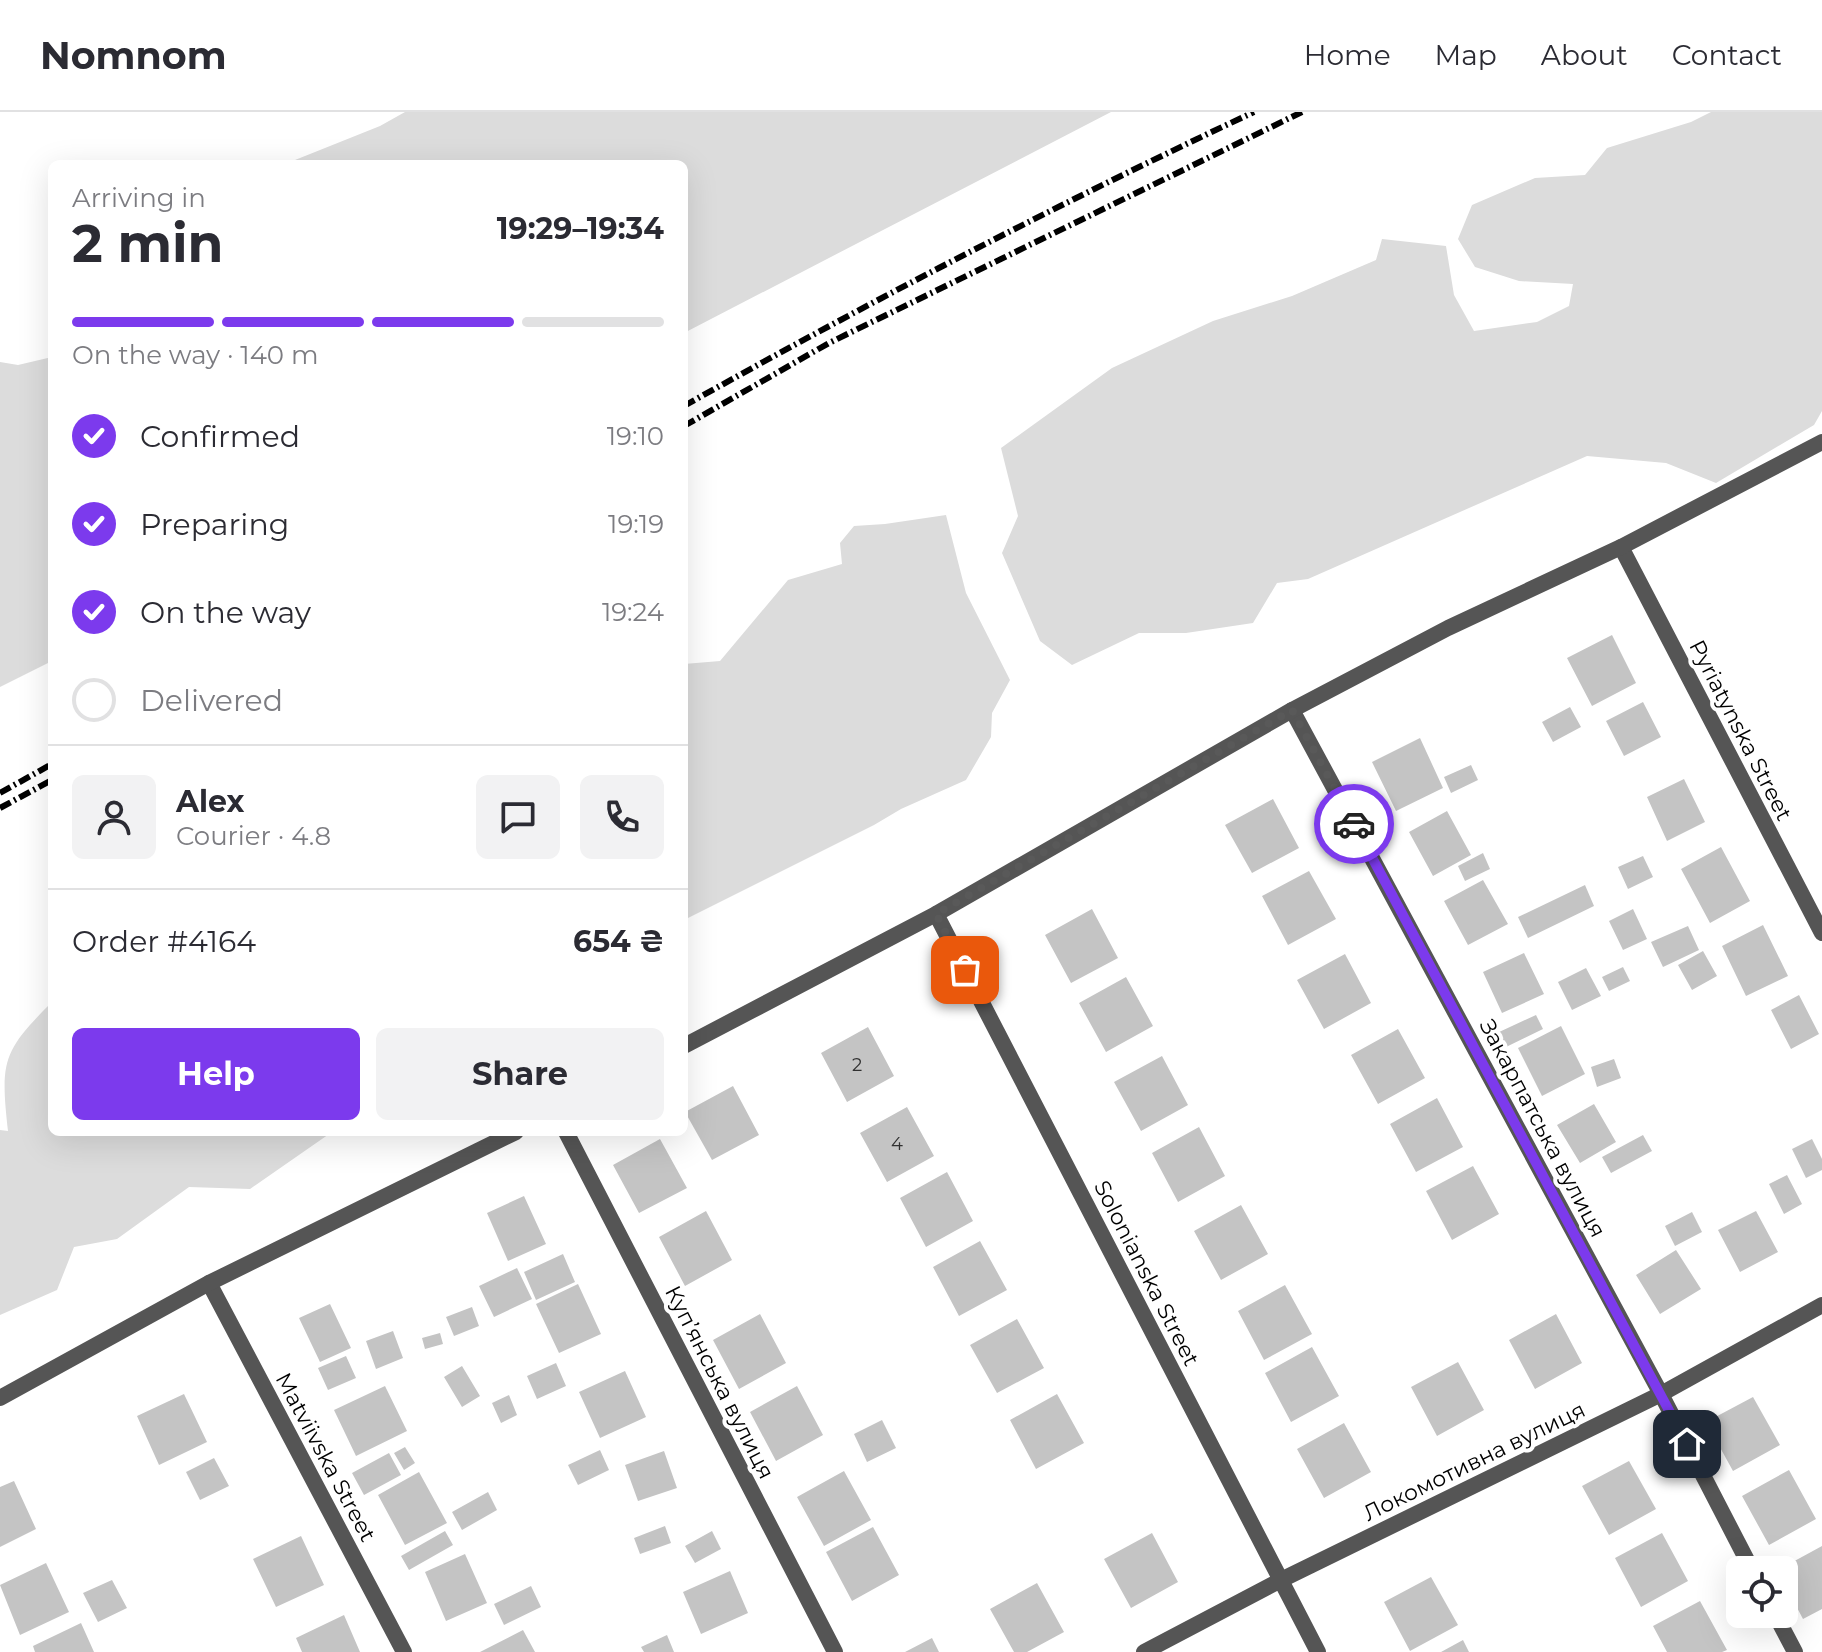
<!DOCTYPE html>
<meta charset="utf-8">
<style>
body{margin:0;font-family:Montserrat,sans-serif;background:#f2f2f3;color:#2b2b33;height:100vh;display:flex;flex-direction:column;font-size:30px;white-space:nowrap}
*{box-sizing:border-box;margin:0}
p{font-size:26px;color:#7c7c81}
.icon{flex:none;width:44px;height:44px;fill:none;stroke:currentColor;stroke-width:2;stroke-linecap:round;stroke-linejoin:round}
.map{position:relative;flex:1;overflow:hidden}
.sheet{position:absolute;left:48px;top:48px;width:640px;height:976px;display:flex;flex-direction:column;background:#fff;border-radius:12px;box-shadow:0 8px 32px #0002}
.sheet>*{flex:none}
.buttons{position:absolute;left:1726px;top:1444px;display:grid;gap:16px}
.buttons a{display:grid;place-items:center;width:72px;height:72px;border-radius:12px;background:#fff;box-shadow:0 8px 32px #0002;font-size:40px}
.pin{position:absolute;display:grid;place-items:center;width:68px;height:68px;color:#fff;margin:-34px;border-radius:16px;box-shadow:0 4px 12px #0006}
.courier{position:absolute;display:grid;place-items:center;width:80px;height:80px;margin:-40px;border:6px solid #7c3aed;border-radius:50%;background:#fff;color:#222;box-shadow:0 2px 10px #0007}
.headline em{font-style:normal;font-weight:700}
.headline div{display:flex;flex-direction:column-reverse}
.headline{display:flex;align-items:center;justify-content:space-between;height:136px;padding:0 24px}
h1{font-size:52px;font-weight:700;line-height:60px}
.bar{display:grid;grid-template-columns:repeat(4,1fr);gap:12px 8px;align-content:center;height:96px;padding:0 24px}
.bar i{height:10px;border-radius:6px;background:#e1e1e2}
.bar .selected{background:#7c3aed}
.bar p{grid-column:span 4}
.line{display:flex;align-items:center;gap:20px;padding:0 24px;border-top:2px solid #e1e1e2}
.line div{flex:1}
.round{display:grid;place-items:center;flex:none;width:84px;height:84px;border-radius:12px;background:#f2f2f3}
ol{padding:0 24px;list-style:none}
li{display:flex;align-items:center;gap:24px;height:88px}
li p{margin-inline-start:auto}
li .icon{padding:8px;border-radius:50%;background:#7c3aed;color:#fff;stroke-width:4}
li:last-child{color:#7c7c81}
li i{width:44px;height:44px;border:4px solid #e1e1e2;border-radius:50%}
.primary-button{display:flex;gap:16px;margin-top:auto;padding:16px 24px}
.primary-button a{flex:1;height:92px;border-radius:12px;background:#7c3aed;color:#fff;font-size:32px;font-weight:700;line-height:92px;text-align:center}
.primary-button a+a{background:#f2f2f3;color:#2b2b33}
header{display:flex;align-items:center;gap:48px;box-sizing:border-box;height:112px;padding:0 40px;background:#fff;border-bottom:2px solid #e1e1e2}
header strong{font-size:38px}
nav{display:flex;gap:44px;margin-inline-start:auto;font-size:28px}
.map>svg:first-child{display:block}
.green{fill:#dcdcdc}
.building{fill:#c4c4c4}
.lines{fill:none;stroke-linecap:round;stroke-linejoin:round}
.minor{stroke:#555;stroke-width:16}
.tertiary{stroke:#555;stroke-width:16}
.rail{stroke:#000;stroke-width:6;stroke-dasharray:12 4 2 4;stroke-linecap:butt}
.done{stroke:#595959;stroke-width:8;stroke-dasharray:0 14.4}
.route{stroke:#7c3aed;stroke-width:10}
.labels{text-anchor:middle;stroke-width:8;stroke-linejoin:round;paint-order:stroke}
.number-label{font-size:18px;fill:#313131}
.street-label{font-size:22px;fill:#000;stroke:#fff}
</style>
<header>
<strong>Nomnom</strong>
<nav><a>Home</a><a>Map</a><a>About</a><a>Contact</a></nav>
</header>
<div class="map">
<svg width="1822" height="1540" viewBox="0 0 1822 1540">
<rect width="100%" height="100%" fill="#fff"/>
<!-- green -->
<path class="green" d="M405,0H1111L684,221V52H294L295,48L380,14Z
M1711,0H1822V299L1814,313L1716,371L1666,351L1587,344L1308,467L1277,471L1253,511L1186,521H1139L1072,553L1040,529L1002,441L1018,404L1001,336L1112,256L1213,209L1292,184L1376,148L1382,127L1446,134L1454,183L1474,219L1537,210L1569,194L1573,172L1519,169L1475,155L1458,127L1472,93L1535,66L1585,63L1607,36L1691,10Z
M52,245V549L0,575V250L18,253Z
M946,403L966,481L1010,568L992,601L991,625L966,668L901,697L874,713L684,808V552L720,549L788,468L842,452L840,431L854,414L885,412Z
M52,890V1020H332L250,1077L189,1075L117,1127L74,1135L57,1178L0,1203V1018L8,1019C0,948 3,939 52,890Z"/>
<!-- building -->
<path class="building" d="M1612,523L1636,571L1592,594L1567,546Z
M1643,590L1661,625L1624,644L1606,609Z
M1570,595L1581,615L1553,630L1542,610Z
M1420,626L1443,676L1396,699L1372,650Z
M1471,653L1478,668L1451,681L1444,665Z
M1684,667L1705,710L1667,729L1647,685Z
M1273,687L1299,736L1252,761L1225,713Z
M1447,699L1471,743L1433,764L1409,720Z
M1721,735L1750,789L1710,811L1681,757Z
M1483,741L1490,757L1465,769L1458,754Z
M1643,744L1653,765L1628,777L1618,755Z
M1309,759L1336,807L1288,833L1262,784Z
M1483,768L1508,812L1468,833L1444,789Z
M1585,773L1594,794L1528,826L1518,805Z
M1092,797L1118,846L1071,871L1045,823Z
M1633,797L1647,827L1623,838L1609,809Z
M1763,813L1788,864L1746,884L1722,834Z
M1688,814L1699,838L1663,855L1651,830Z
M1703,839L1717,864L1692,878L1678,853Z
M1524,841L1544,882L1502,901L1483,860Z
M1345,842L1371,891L1324,917L1297,868Z
M1623,855L1630,869L1609,879L1602,865Z
M1586,856L1601,884L1572,898L1558,870Z
M1126,865L1153,914L1106,940L1079,891Z
M1799,883L1819,922L1791,937L1771,898Z
M1536,903L1543,917L1504,936L1497,921Z
M1561,914L1585,962L1542,984L1518,936Z
M868,915L894,964L847,990L821,941Z
M1398,917L1425,966L1378,992L1351,943Z
M1162,944L1188,993L1141,1019L1114,970Z
M1614,947L1621,966L1597,975L1591,955Z
M733,974L759,1023L712,1048L685,1000Z
M1437,986L1463,1035L1416,1060L1390,1012Z
M1594,992L1616,1030L1580,1051L1557,1013Z
M907,995L934,1044L887,1070L860,1021Z
M1199,1015L1225,1064L1178,1090L1152,1041Z
M1643,1023L1652,1039L1611,1061L1602,1045Z
M660,1027L687,1076L639,1101L613,1053Z
M1812,1027L1822,1047V1058L1806,1066L1792,1037Z
M1473,1054L1499,1102L1452,1128L1426,1079Z
M947,1060L973,1109L926,1135L900,1086Z
M1787,1063L1802,1092L1784,1102L1769,1072Z
M524,1084L546,1132L508,1149L487,1101Z
M1241,1093L1268,1142L1221,1168L1194,1119Z
M706,1099L732,1148L685,1174L659,1125Z
M1756,1099L1778,1140L1740,1160L1718,1118Z
M1692,1100L1702,1120L1675,1134L1665,1114Z
M980,1129L1007,1178L959,1204L933,1155Z
M1676,1138L1701,1177L1660,1202L1636,1163Z
M563,1142L575,1170L536,1188L524,1160Z
M517,1156L532,1187L494,1205L479,1174Z
M578,1172L601,1222L559,1241L536,1192Z
M1285,1173L1312,1222L1264,1248L1238,1199Z
M330,1192L351,1236L320,1250L299,1206Z
M472,1195L479,1214L454,1224L446,1205Z
M760,1202L786,1251L739,1277L713,1228Z
M1556,1202L1582,1251L1535,1277L1509,1228Z
M1017,1207L1044,1256L997,1281L970,1233Z
M393,1219L403,1246L376,1257L366,1229Z
M440,1221L443,1232L425,1237L422,1226Z
M1312,1235L1339,1284L1291,1310L1265,1261Z
M346,1244L356,1266L328,1278L318,1256Z
M1458,1250L1484,1298L1437,1324L1411,1275Z
M556,1251L566,1274L537,1287L527,1264Z
M462,1254L480,1284L462,1295L444,1265Z
M625,1259L646,1305L600,1326L579,1280Z
M385,1274L407,1319L356,1344L334,1298Z
M797,1274L823,1323L776,1349L750,1300Z
M184,1282L207,1330L159,1353L137,1304Z
M1057,1282L1084,1331L1036,1357L1010,1308Z
M509,1283L517,1303L501,1311L492,1291Z
M1753,1285L1780,1333L1733,1359L1706,1310Z
M882,1308L896,1336L867,1350L854,1322Z
M1344,1311L1371,1360L1324,1386L1297,1337Z
M405,1335L415,1351L404,1358L394,1341Z
M600,1338L609,1358L578,1373L568,1353Z
M664,1339L677,1376L638,1389L625,1353Z
M389,1341L401,1363L364,1383L352,1361Z
M214,1346L229,1374L200,1388L186,1360Z
M1629,1349L1656,1397L1609,1423L1582,1374Z
M1789,1358L1816,1407L1769,1433L1742,1384Z
M844,1359L871,1408L824,1434L797,1385Z
M419,1360L447,1411L405,1433L378,1383Z
M14,1369L36,1417L0,1435V1375Z
M488,1380L497,1398L462,1418L452,1400Z
M665,1414L671,1431L640,1442L634,1426Z
M873,1415L899,1463L852,1489L826,1440Z
M445,1419L453,1433L409,1458L401,1444Z
M712,1419L721,1437L695,1451L685,1434Z
M1152,1421L1178,1470L1131,1496L1104,1447Z
M1662,1421L1688,1469L1641,1495L1615,1446Z
M301,1424L324,1473L276,1495L253,1447Z
M1822,1434V1497L1803,1507L1784,1471V1458H1778Z
M465,1442L487,1491L446,1509L425,1460Z
M46,1451L69,1500L20,1523L0,1473Z
M730,1459L748,1501L701,1522L683,1480Z
M1431,1465L1458,1513L1410,1539L1384,1490Z
M112,1468L127,1496L98,1510L83,1481Z
M1037,1471L1064,1520L1027,1540H1014L990,1497Z
M531,1474L541,1495L504,1513L494,1492Z
M1700,1489L1727,1538L1722,1540H1667L1653,1514Z
M344,1503L360,1540H302L296,1526Z
M81,1511L94,1540H35L33,1534Z
M523,1518L535,1540H480Z
M667,1523L674,1540H644L641,1535Z
M932,1526L939,1540H905Z
M1463,1528L1469,1540H1441Z"/>
<g class="lines">
<!-- minor -->
<path class="minor" d="M1621,435L1822,821
M1292,598L1661,1282L1752,1458
M936,802L1318,1540
M566,1020L835,1540
M209,1171L404,1540
M1775,1502L1795,1540
M1144,1540L1281,1468L1661,1282L1822,1193"/>
<!-- tertiary -->
<path class="tertiary" d="M684,934L936,802L1292,598L1448,516L1621,435L1822,330
M0,1286L209,1171L516,1020"/>
<!-- rail -->
<path class="rail" d="M684,294C871,189 1060,91 1254,0
M684,314L829,231L1302,0
M0,681L52,652
M0,696L52,668"/>
</g>
<g class="lines">
<!-- done -->
<path class="done" d="M965,858L936,802L1292,598L1354,712"/>
<!-- route -->
<path class="route" d="M1354,712L1687,1332"/>
</g>
<g class="labels">
<!-- number labels -->
<g class="number-label">
<text x="857" y="959">2</text>
<text x="897" y="1038">4</text>
</g>
<!-- street labels -->
<g class="street-label">
<text transform="translate(1741 618) rotate(63)" y="8">Pyriatynska Street</text>
<text transform="translate(1543 1016) rotate(62)" y="8">Закарпатська вулиця</text>
<text transform="translate(1147 1161) rotate(63)" y="8">Solonianska Street</text>
<text transform="translate(720 1270) rotate(63)" y="8">Купʼянська вулиця</text>
<text transform="translate(326 1345) rotate(62)" y="8">Matviivska Street</text>
<text transform="translate(1474 1349) rotate(-26)" y="8">Локомотивна вулиця</text>
</g>
</g>
</svg>
<div class="buttons">
<a><svg class="icon" aria-label="locate" viewBox="0 0 24 24"><circle cx="12" cy="12" r="6"/><path d="M12 2v4M12 18v4M2 12h4M18 12h4"/></svg></a>
</div>
<div class="pin" style="left:965px;top:858px;background:#ea580c"><svg class="icon" aria-label="bag" viewBox="0 0 24 24"><path d="M5 8h14l-1 12H6zM9 8a3 3 0 0 1 6 0"/></svg></div>
<div class="pin" style="left:1687px;top:1332px;background:#1f2937"><svg class="icon" aria-label="home" viewBox="0 0 24 24"><path d="M3 11l9-7 9 7M6 9v11h12V9"/></svg></div>
<div class="courier" style="left:1354px;top:712px"><svg class="icon" aria-label="car" viewBox="0 0 24 24"><path d="M5 17H2v-5l4-1 3-4h7l3 4 3 1v5h-3M9 17h6M6 11h13"/><circle cx="7" cy="17" r="2"/><circle cx="17" cy="17" r="2"/></svg></div>
<section class="sheet">
<div class="headline"><div><h1>2 min</h1><p>Arriving in</p></div><em>19:29–19:34</em></div>
<div class="bar"><i class="selected"></i><i class="selected"></i><i class="selected"></i><i></i><p>On the way · 140 m</p></div>
<ol>
<li><svg class="icon" aria-label="check" viewBox="0 0 24 24"><path d="M5 12l5 5 9-10"/></svg>Confirmed<p>19:10</p></li>
<li><svg class="icon" aria-label="check" viewBox="0 0 24 24"><path d="M5 12l5 5 9-10"/></svg>Preparing<p>19:19</p></li>
<li><svg class="icon" aria-label="check" viewBox="0 0 24 24"><path d="M5 12l5 5 9-10"/></svg>On the way<p>19:24</p></li>
<li><i></i>Delivered</li>
</ol>
<div class="line" style="height:144px"><a class="round"><svg class="icon" aria-label="person" viewBox="0 0 24 24"><circle cx="12" cy="8" r="4"/><path d="M4 21q1-7 8-7t8 7"/></svg></a><div><b>Alex</b><p>Courier · 4.8</p></div><a class="round"><svg class="icon" aria-label="chat" viewBox="0 0 24 24"><path d="M4 5h16v11H9l-5 4z"/></svg></a><a class="round"><svg class="icon" aria-label="phone" viewBox="0 0 24 24"><path d="M5 4h4l2 5-3 2q2 4 5 5l2-3 5 2v4C11 20 4 13 5 4z"/></svg></a></div>
<div class="line" style="height:104px"><div>Order #4164</div><b>654 ₴</b></div>
<div class="primary-button"><a>Help</a><a>Share</a></div>
</section>
</div>
